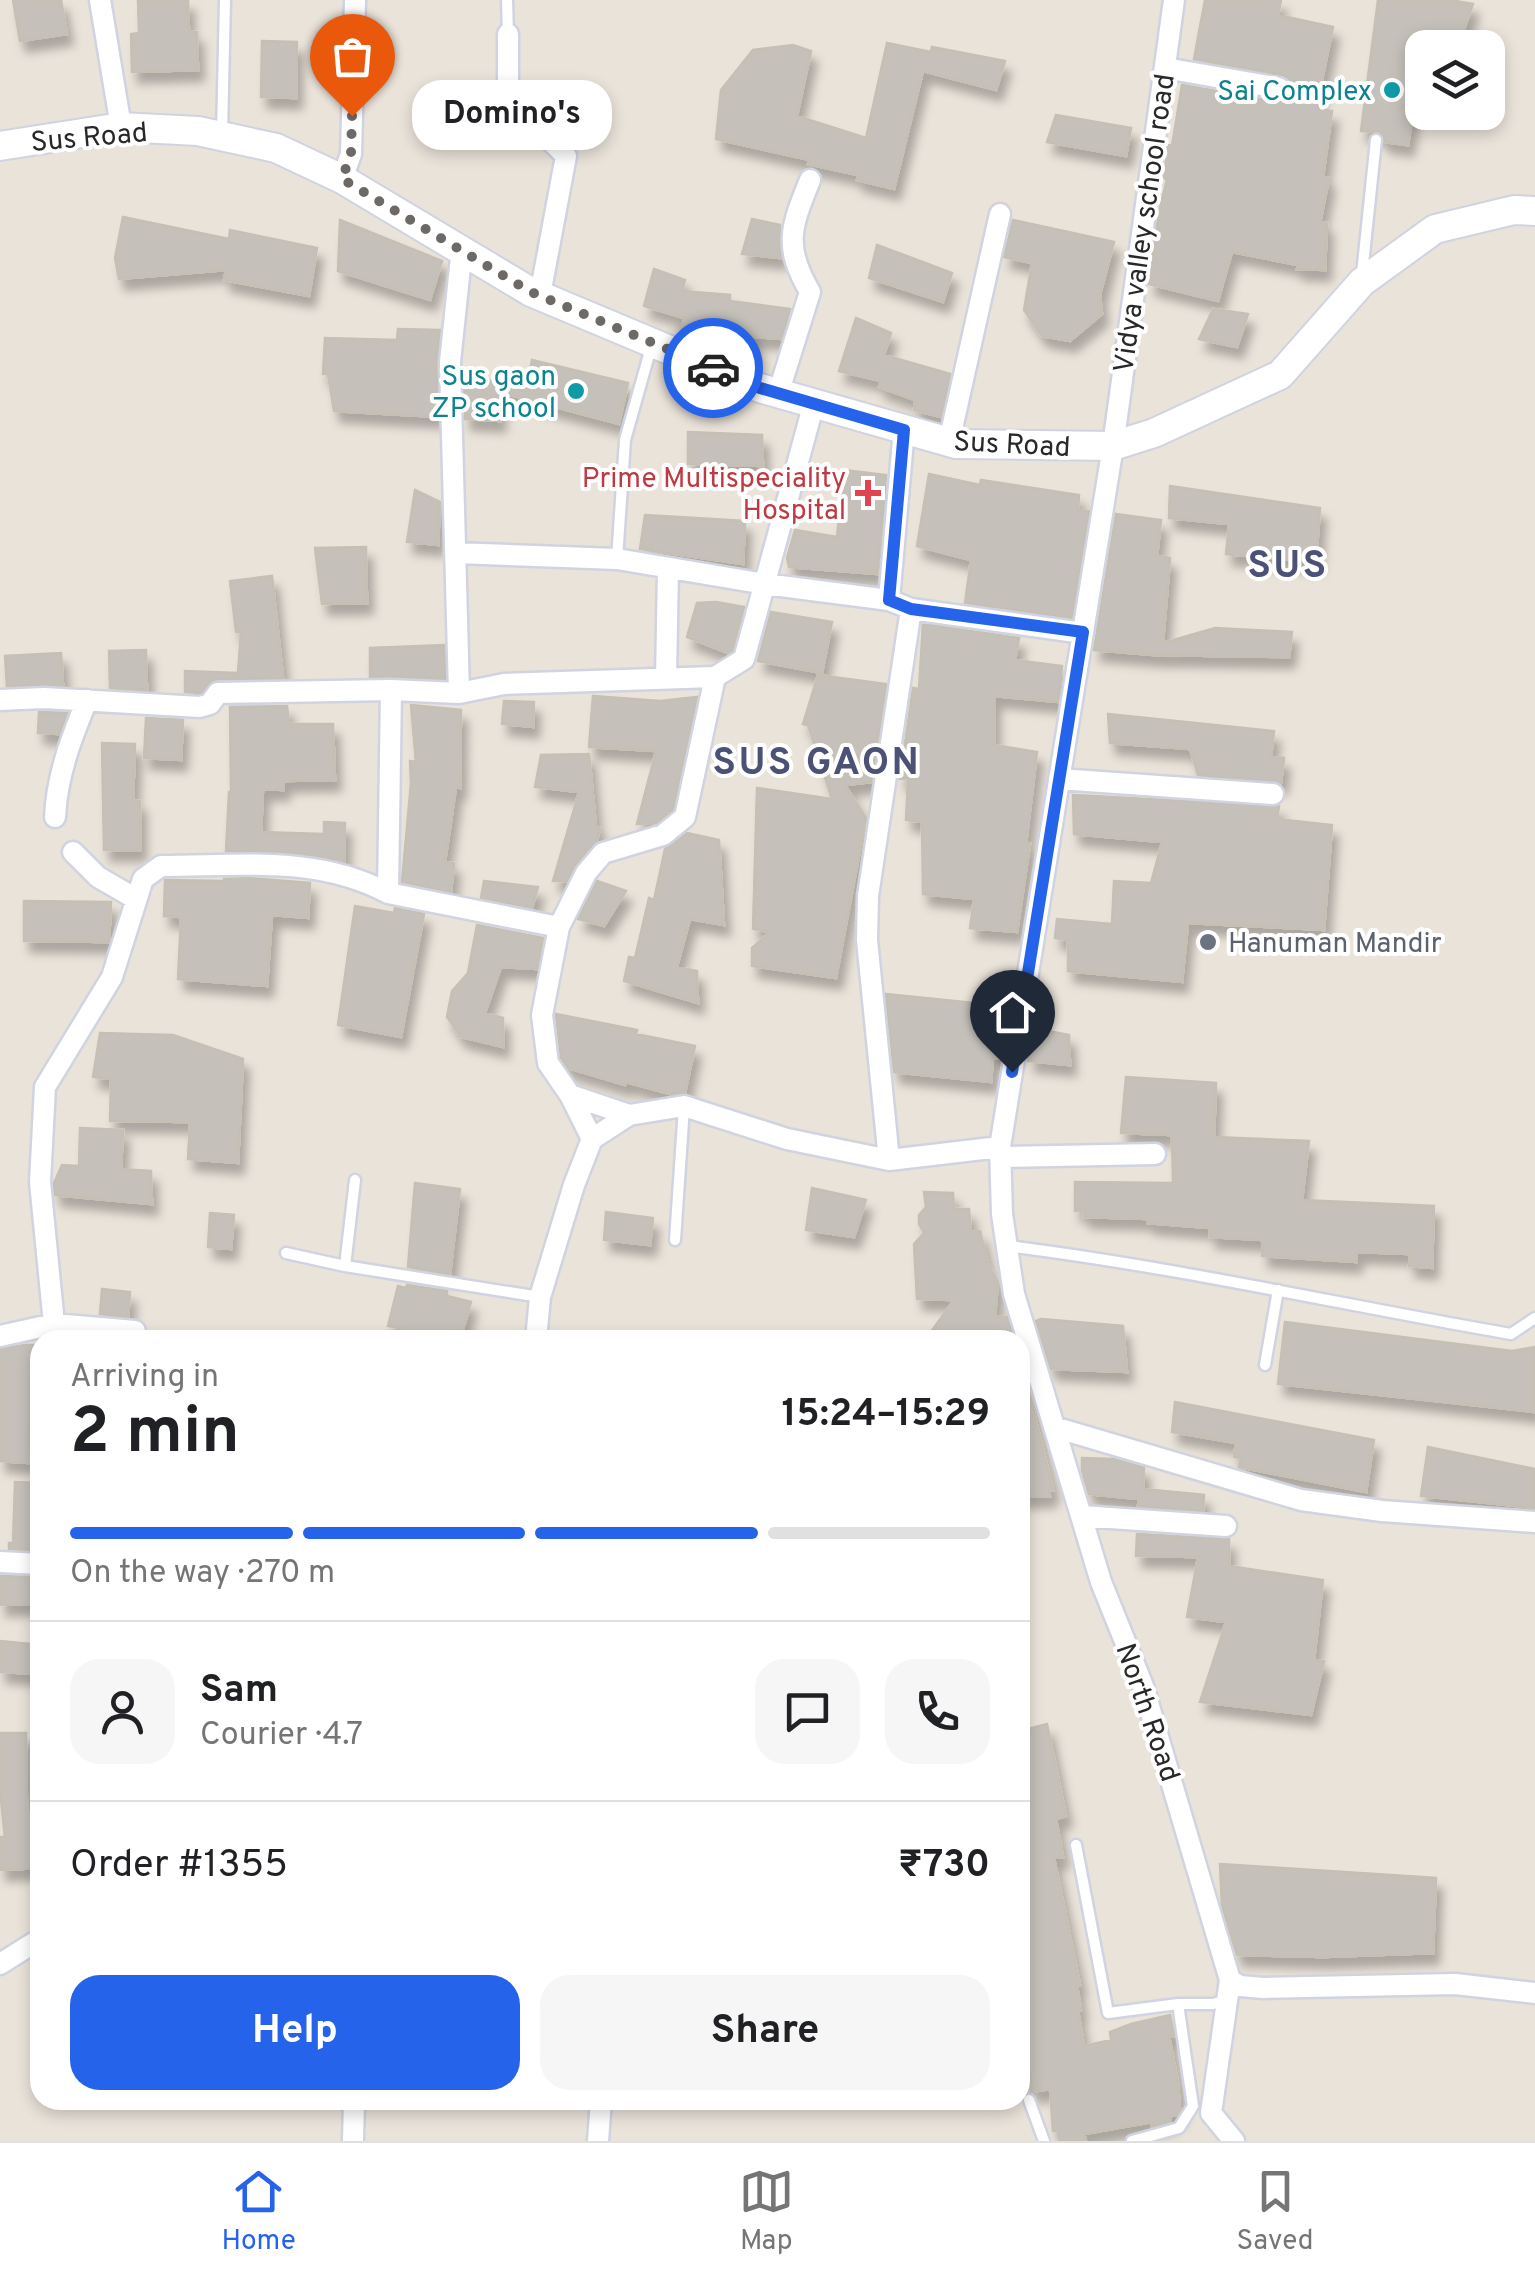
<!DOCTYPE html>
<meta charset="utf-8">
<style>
body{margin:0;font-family:Overpass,sans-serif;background:#f6f6f6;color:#202124;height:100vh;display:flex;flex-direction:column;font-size:38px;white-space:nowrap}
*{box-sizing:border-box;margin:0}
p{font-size:32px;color:#757577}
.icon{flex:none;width:55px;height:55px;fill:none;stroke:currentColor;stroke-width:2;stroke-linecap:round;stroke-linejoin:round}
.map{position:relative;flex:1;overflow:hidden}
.sheet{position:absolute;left:30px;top:1330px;width:1000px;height:780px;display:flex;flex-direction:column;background:#fff;border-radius:30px;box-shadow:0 5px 15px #0003}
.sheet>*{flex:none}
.tools{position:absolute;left:1405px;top:30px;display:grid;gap:20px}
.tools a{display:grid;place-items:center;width:100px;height:100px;border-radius:20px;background:#fff;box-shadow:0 5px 15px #0003;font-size:50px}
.pin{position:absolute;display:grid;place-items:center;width:85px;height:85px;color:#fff;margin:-102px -42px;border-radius:50% 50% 50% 0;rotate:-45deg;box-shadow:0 0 10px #0007}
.pin .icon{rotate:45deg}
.courier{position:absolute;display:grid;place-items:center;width:100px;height:100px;margin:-50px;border:8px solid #2563eb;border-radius:50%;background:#fff;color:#222;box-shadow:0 2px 12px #0007}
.bubble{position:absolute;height:70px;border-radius:30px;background:#fff;box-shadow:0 5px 15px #0003;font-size:32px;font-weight:700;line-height:70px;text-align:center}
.headline em{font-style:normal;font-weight:700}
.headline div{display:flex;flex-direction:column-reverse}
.headline{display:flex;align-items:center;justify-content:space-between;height:170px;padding:0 40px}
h1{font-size:65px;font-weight:700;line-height:75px}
.bar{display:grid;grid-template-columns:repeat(4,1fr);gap:15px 10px;align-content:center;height:120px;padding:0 40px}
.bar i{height:12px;border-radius:8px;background:#e0e0e0}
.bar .on{background:#2563eb}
.bar p{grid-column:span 4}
.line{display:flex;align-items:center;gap:25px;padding:0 40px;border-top:2px solid #e0e0e0}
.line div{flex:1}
.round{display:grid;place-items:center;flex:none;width:105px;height:105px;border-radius:30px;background:#f6f6f6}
.action{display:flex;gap:20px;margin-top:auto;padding:20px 40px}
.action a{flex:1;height:115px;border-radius:30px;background:#2563eb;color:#fff;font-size:40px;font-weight:700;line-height:115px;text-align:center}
.action a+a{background:#f6f6f6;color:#202124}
.tabs{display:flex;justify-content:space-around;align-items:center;height:140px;border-top:2px solid #e0e0e0;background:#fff;font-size:28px;color:#757577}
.tabs a{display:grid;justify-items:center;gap:5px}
.tabs .on{color:#2563eb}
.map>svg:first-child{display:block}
.building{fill:#c5c0ba;stroke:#c5bfb4;stroke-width:2.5;filter:url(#shadow)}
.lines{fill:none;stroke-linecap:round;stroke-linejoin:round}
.lane-casing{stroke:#d0d3e0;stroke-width:15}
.street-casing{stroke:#d0d3e0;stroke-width:25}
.secondary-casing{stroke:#d0d3e0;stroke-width:32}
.lane{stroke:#fff;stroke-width:10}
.street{stroke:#fff;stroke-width:20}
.secondary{stroke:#fff;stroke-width:28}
.done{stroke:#6c6966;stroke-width:10;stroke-dasharray:0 18}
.route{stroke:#2563eb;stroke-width:12}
.culture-dot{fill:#0f9aa8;stroke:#fff;stroke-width:4}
.health-dot{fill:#e0444e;stroke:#fff;stroke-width:4}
.worship-dot{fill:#6b7280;stroke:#fff;stroke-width:4}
.labels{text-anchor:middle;stroke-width:8;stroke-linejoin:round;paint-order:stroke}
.culture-label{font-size:28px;fill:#0d838f;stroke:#fff;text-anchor:end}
.street-label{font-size:28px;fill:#282828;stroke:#fff}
.health-label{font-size:28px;fill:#be3a42;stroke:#fff;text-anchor:end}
.worship-label{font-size:28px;fill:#5b616d;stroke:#fff;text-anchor:start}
.district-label{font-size:38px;font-weight:bold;letter-spacing:2.5px;fill:#4b5276;stroke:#fff}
</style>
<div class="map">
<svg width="1535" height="2141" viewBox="0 0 1535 2141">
<defs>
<filter id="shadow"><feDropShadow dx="6" dy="11" stdDeviation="5" flood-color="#0004"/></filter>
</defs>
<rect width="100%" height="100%" fill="#eae3da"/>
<!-- building -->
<path class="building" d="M13,0H61L67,34L20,41Z
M138,0H188L189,32H197L198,70L132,72L131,34L139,33Z
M1205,0H1281L1278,15L1333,27L1316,109L1332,111L1323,177L1329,178L1320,223H1327L1325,270L1297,269L1298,265L1232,252L1218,301L1149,284L1159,212L1167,179L1164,178L1168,145L1172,146L1182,85L1277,102L1289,98L1293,89L1288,78L1281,74L1194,59Z
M1378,0H1450L1473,4L1460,41L1425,35L1408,145L1385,142L1378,132L1361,131Z
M262,41L297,42L296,98L261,97Z
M887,43L931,52L932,47L1005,61L996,90L923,71L894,189L857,180L858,175L808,164L810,160L716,139L721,90L753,50L793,45L811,51L797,116L866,138Z
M1056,115L1131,128L1126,156L1047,142Z
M123,217L229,239L230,230L317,248L309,296L224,280L226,270L119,279L115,258Z
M752,219L780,225L781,258L742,254Z
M340,220L442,261L430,300L338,271Z
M1013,220L1114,242L1100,295L1102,314L1070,341L1042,336L1024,310L1032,263L1004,257Z
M877,245L952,273L943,302L869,278Z
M654,269L685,280L682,291L730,295V301L790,309L781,339L682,331L684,318L644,306Z
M1213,309L1248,314L1237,347L1199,339Z
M856,318L891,333L884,355L950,374L941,417L914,410L915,400L879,387L881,381L839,371Z
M398,329L440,330L436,362L438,417L334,411L328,374H323L325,338L397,340Z
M532,360L628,383L619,424L499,392L500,421L465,419L464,380L528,381Z
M688,432L762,435L763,466L688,464Z
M844,470L886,475L877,574L789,567L787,558L795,530L837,537Z
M929,474L980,485L981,480L1079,495L1078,510L1089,511L1071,618L965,603L971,560L917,546Z
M1170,486L1320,508L1316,562L1226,554L1229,524L1169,518Z
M415,490L440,502L438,545L407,542Z
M1116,514L1161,520L1157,556L1170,558L1163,643L1215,628L1292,632L1289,657L1154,655L1094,650Z
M645,515L745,521L743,564L640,549Z
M366,547L367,603L322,604L315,548Z
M272,576L283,678L218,679L211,681L202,692H185V671L238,673L241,632H236L230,581Z
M716,602L744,607L732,650L728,653L687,637L697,603Z
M771,612L832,622L822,673L758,661Z
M923,624L1019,638L1015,660L1062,666L1058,702L994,696V745L1037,752L1026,844H1030L1017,932L970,928L974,899L923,894L922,822L906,820L908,778L900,779L913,688L919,689Z
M444,645L445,679L370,677V648Z
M146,650L147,690L110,688L109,651Z
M61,653L63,685L7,686L5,656Z
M818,675L886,684L871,782L845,785L866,818L836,978L752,966V948L770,932L753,929L757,788L832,799L808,725L803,724Z
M593,696L660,701L697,697L673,809L656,823L637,824L656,751L589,747Z
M504,701L534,702L533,727L502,724Z
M411,705L461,710L460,788L456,787L445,862L454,863L451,892L402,882L411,783L410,761L416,762Z
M287,706L289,724H333L335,780L284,781L283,790L263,789L261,832L324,834V822L345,823L344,861L278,852L226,851L229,792H231L230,707Z
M39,712L67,713L59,734L38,733Z
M1108,714L1274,731L1271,757L1284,758L1281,783L1198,775L1190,749L1110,743Z
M146,718L183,720L181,760L144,758Z
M102,743L135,744L133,801H140V850H104Z
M589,754L596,827L600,828L597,841L575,864L567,881H553L579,792L535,787L541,755Z
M1073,795L1279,806L1277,819L1332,825L1324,930L1188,923L1182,982L1068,971V940L1055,938L1057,919L1112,924L1114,881L1151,883L1162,842L1074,834Z
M687,833L719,840L724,925L690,919L677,967L697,971L698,1003L624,981L629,957L635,958L649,898L654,900L665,849Z
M248,878L310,883L308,918L272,915L267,986L178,979L181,917L164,916L165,880L224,881V879Z
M484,881L538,887L532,908L481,898Z
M597,881L626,891L604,926L578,919Z
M24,901L111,902L109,942L24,941Z
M355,906L394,913L395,908L424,914L401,1037L338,1025Z
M477,925L543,938L537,969L501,967L485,1013L503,1018V1047L461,1037L447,1017L452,991L468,973Z
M886,994L983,1004V1034L1004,1036L1000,1058H993L991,1082L894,1072Z
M556,1014L637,1030L636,1034L695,1046L685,1093L670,1094L626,1082L625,1085L568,1068L561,1058Z
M1033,1028L1069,1035L1070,1065L1028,1061Z
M100,1033L173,1035L243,1059L238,1163L188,1159L190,1122L110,1121L111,1079L93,1077Z
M1126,1077L1216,1083L1214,1137L1309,1141L1302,1200L1434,1206L1432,1268L1409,1266L1410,1254L1356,1252V1262L1262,1256L1263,1240L1210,1237V1228L1148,1223L1149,1219L1084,1217V1210L1075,1211V1182L1173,1183L1172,1135L1121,1133Z
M80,1128L123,1130L121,1169L151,1171L152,1204L55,1195L54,1183L62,1165L79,1166Z
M415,1183L460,1189L450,1274L408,1267Z
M812,1188L866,1200L854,1237L806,1230Z
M924,1192L953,1193L954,1209H969L971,1232L980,1231L988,1264L998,1282L995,1316L1007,1317L1014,1340H925L954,1300L917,1299L914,1244L924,1233L919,1224V1215L926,1207Z
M606,1212L653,1218L650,1245L604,1240Z
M210,1213L234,1215L231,1249L208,1247Z
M407,1285L447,1291V1296L471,1302L460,1340H425L426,1332L388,1326L398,1286L406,1288Z
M102,1289L130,1292L128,1317L100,1314Z
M1041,1319L1123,1326L1127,1372L1051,1369L1036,1321Z
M1285,1322L1512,1351L1535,1347V1412L1278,1384Z
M25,1345H40V1384L30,1382L28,1463L0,1461V1349Z
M1027,1384L1053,1490H1049L1050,1496L1020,1497V1385Z
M1175,1402L1374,1440L1366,1492L1239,1467L1241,1458L1234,1457L1236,1443L1172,1432Z
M1428,1447L1535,1469V1508L1421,1496Z
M1082,1458L1114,1459L1144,1468L1143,1489L1204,1495L1203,1511L1138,1506L1139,1499L1089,1494L1082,1470Z
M15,1482L40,1483L38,1550L9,1549V1543H13Z
M1137,1534L1229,1539V1566L1323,1580L1314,1660L1324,1661L1311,1715L1200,1702L1226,1622L1187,1617L1198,1557L1136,1556Z
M0,1576L30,1577V1604L0,1605Z
M0,1641L40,1645V1674L0,1672Z
M1047,1724L1066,1816L1056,1819L1063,1857L1054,1858L1080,1985L1077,1986L1081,2010L1078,2011L1084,2046L1111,2040L1110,2032L1131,2024L1170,2015L1174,2036H1169L1178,2083L1180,2110L1177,2115L1171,2116L1170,2121L1152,2126V2122L1084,2134L1086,2141H1059L1058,2130L1053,2131L1050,2089L1031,2092V2080L1024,2081L1020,2054V1731Z
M0,1733H26L27,1812L40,1811V1868L0,1870V1837H5L0,1791Z
M1220,1864L1436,1878L1433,1953L1324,1957L1237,1955L1222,1906Z"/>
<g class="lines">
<!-- lane casing -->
<g class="lane-casing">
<path id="lane" d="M507,0L508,34
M222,134L225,0
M1362,274L1376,140
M617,559L625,440L652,344
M675,1240L684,1107
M1007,1246C1176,1267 1343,1305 1511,1334L1535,1318
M286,1253L345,1266L540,1297
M345,1266L355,1180
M1265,1365L1278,1290
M1076,1845L1108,2013L1178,2004H1213L1227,2000
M1029,2100L1044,2141
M1132,2141L1179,2128L1193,2106L1178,2004"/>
</g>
<!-- street casing -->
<g class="street-casing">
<path id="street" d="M100,0L121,127
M1174,0L1113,446L1000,1147L1002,1214L1014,1294L1101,1582L1143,1686L1230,1980L1240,1986L1263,1988L1455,1984L1535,1993
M508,34V82L519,109L566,156L540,295
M1165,68L1279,88
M342,179L351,154L355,0
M462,248L450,362L459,693L391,690L388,893L559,927L542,1015L548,1063L570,1095L592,1139
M778,394L810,292C783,246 791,227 810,180
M904,429L889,600L911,609L1083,633
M949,442L1000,214
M455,553L617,559L765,584L889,600
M666,678L668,568
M459,693L504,684L715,677L744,659L814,403
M0,700L44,698L200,707L210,704L218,693L391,690
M1059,779L1273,794
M55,817C57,775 71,739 87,700
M73,852L98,877L136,899
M559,927L586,873L603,853L663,835L685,817L715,677
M570,1095L629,1115
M1000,1157L1155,1154
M889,1160L867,940L868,896L911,609
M54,1324L40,1182L45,1087L112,977L143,879L161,866C240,866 316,855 388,893
M0,1336L54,1324L135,1331L134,1340
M536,1340L540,1297L574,1185L592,1139L629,1115L684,1106L787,1139L889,1160L1000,1147
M1054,1427L1301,1500L1382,1511L1535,1522
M1081,1516L1226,1526
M0,1562L40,1564
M0,1964L40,1939
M1230,1980L1211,2113L1234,2141
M353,2141L354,2100
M598,2141L601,2100"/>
</g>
<!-- secondary casing -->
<g class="secondary-casing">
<path id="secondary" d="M0,146L121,127L198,131L276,148L342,179L531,292L760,388L956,444L1113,446L1154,433L1280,375L1362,282L1435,229L1514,210L1535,211"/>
</g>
<!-- lane -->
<use href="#lane" class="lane"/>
<!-- street -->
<use href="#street" class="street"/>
<!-- secondary -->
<use href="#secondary" class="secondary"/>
</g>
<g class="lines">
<!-- done -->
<path class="done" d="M352,116L351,154L342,179L531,292L713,368"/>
<!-- route -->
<path class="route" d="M713,368L760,388L904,430L889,600L911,609L1083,632L1012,1072"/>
</g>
<!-- markers -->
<g class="culture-dot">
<circle cx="1392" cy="90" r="10"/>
<circle cx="576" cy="391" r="10"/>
</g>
<path class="health-dot" d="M863 478h10v10h10v10h-10v10h-10v-10h-10v-10h10z"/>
<circle class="worship-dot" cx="1208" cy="942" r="10"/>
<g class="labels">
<!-- culture labels -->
<g class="culture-label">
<text x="1372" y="100">Sai Complex</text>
<text x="556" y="385">Sus gaon<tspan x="556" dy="32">ZP school</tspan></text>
</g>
<!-- street labels -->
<g class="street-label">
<text transform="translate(89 136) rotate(-5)" y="10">Sus Road</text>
<text transform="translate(1143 223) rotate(-82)" y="10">Vidya valley school road</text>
<text transform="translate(1012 443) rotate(3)" y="10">Sus Road</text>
<text transform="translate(1149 1712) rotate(71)" y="10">North Road</text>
</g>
<!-- health labels -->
<g class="health-label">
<text x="846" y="487">Prime Multispeciality<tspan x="846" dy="32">Hospital</tspan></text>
</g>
<!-- worship labels -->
<g class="worship-label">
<text x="1228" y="952">Hanuman Mandir</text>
</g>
<!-- district labels -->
<g class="district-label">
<text x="1288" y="577">SUS</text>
<text x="817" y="774">SUS GAON</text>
</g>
</g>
</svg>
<div class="tools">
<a><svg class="icon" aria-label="layers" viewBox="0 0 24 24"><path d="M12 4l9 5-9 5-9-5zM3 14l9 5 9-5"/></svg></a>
</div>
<div class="pin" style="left:352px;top:116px;background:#ea580c"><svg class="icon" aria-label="bag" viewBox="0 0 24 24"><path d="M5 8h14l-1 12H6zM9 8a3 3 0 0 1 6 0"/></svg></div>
<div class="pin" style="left:1012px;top:1072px;background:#1f2937"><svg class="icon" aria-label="home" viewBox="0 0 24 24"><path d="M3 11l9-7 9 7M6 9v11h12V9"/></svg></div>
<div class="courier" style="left:713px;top:368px"><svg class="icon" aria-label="car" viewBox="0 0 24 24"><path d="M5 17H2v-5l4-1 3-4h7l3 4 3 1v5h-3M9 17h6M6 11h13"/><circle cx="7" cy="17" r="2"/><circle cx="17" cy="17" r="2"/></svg></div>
<div class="bubble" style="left:412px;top:80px;width:200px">Domino's</div>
<section class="sheet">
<div class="headline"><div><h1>2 min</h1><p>Arriving in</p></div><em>15:24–15:29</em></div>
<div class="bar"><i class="on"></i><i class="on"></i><i class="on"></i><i></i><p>On the way · 270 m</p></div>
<div class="line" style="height:180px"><a class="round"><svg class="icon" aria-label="person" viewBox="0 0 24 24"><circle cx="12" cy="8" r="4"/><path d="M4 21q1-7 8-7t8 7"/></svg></a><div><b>Sam</b><p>Courier · 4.7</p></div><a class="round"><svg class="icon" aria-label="chat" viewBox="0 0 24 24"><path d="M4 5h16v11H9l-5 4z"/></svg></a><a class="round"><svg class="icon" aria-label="phone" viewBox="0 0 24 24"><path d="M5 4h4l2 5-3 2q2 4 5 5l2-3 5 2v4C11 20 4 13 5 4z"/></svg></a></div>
<div class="line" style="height:130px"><div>Order #1355</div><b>₹730</b></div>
<div class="action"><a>Help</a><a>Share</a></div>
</section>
</div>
<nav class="tabs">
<a class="on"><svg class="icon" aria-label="home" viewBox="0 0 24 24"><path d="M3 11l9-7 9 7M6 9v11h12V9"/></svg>Home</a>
<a><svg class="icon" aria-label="map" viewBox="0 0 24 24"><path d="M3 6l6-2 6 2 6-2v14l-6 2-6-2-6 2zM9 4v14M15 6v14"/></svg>Map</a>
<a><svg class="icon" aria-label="saved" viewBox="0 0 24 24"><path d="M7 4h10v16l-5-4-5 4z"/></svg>Saved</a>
</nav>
